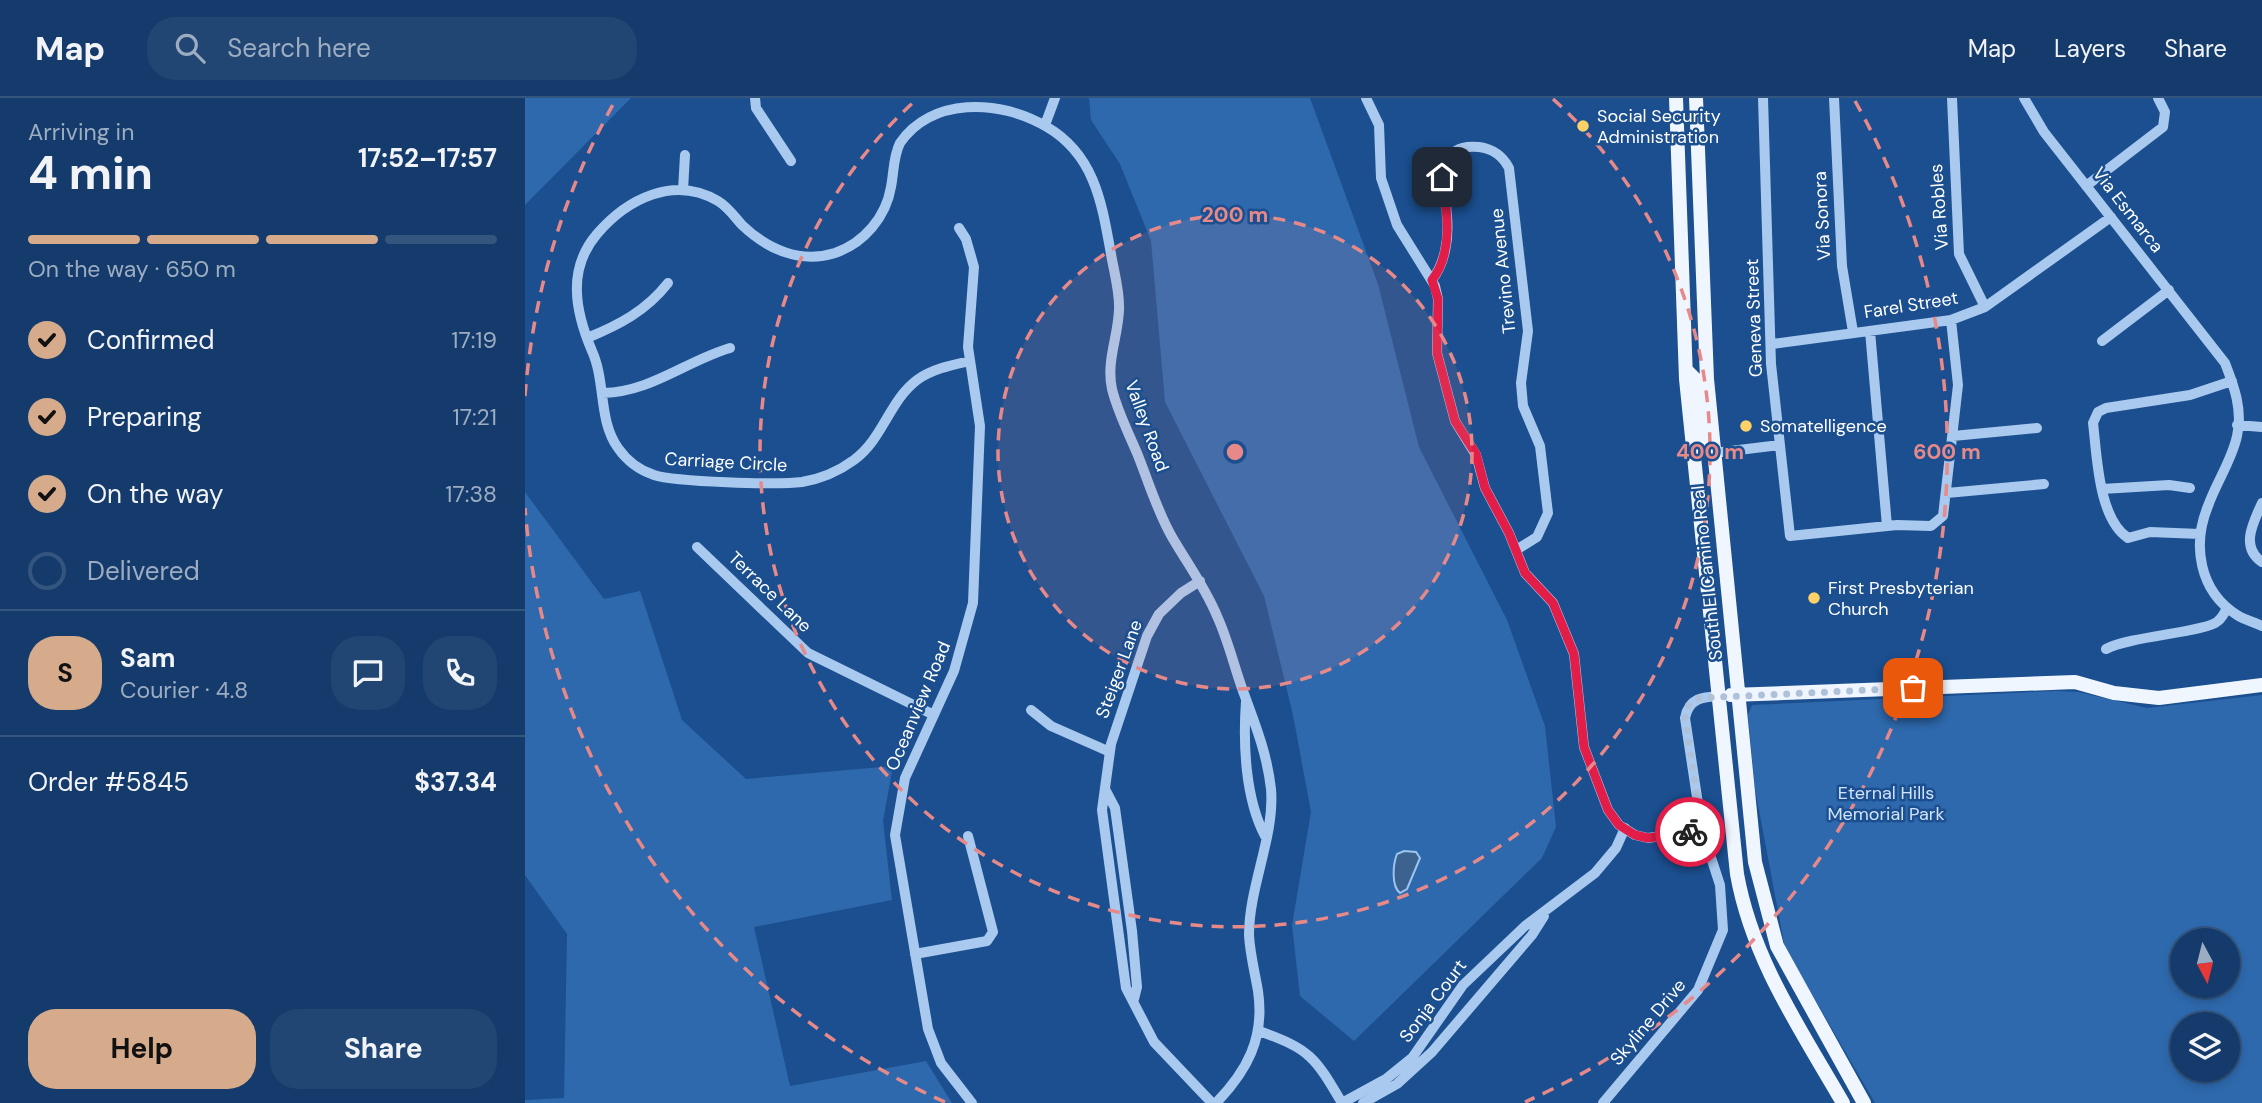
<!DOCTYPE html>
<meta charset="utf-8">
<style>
body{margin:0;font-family:"DM Sans",sans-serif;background:#214673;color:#f1f3f6;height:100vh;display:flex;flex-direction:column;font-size:26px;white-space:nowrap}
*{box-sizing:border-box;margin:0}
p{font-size:23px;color:#9dadc1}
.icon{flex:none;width:38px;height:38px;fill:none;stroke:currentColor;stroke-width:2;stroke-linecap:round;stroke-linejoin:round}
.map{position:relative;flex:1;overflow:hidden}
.details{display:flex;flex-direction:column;background:#143b6b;width:525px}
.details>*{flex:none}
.needle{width:46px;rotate:173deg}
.controls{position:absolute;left:1645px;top:830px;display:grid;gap:14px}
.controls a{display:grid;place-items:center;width:70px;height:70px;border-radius:50%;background:#143b6b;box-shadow:0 4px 10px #0003,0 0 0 2px #33557e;font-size:35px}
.pin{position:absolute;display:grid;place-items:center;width:60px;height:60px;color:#fff;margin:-30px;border-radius:14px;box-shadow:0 4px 10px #0006}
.courier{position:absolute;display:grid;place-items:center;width:70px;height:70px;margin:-35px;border:5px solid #e11d48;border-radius:50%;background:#fff;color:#222;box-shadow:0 2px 9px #0007}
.summary em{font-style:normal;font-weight:700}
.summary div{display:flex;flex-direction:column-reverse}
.summary{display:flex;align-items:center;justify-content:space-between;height:119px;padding:0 28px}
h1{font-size:46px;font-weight:700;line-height:52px}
.bar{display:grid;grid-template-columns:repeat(4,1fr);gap:10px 7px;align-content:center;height:84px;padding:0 28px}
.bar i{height:9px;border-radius:5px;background:#33557e}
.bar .selected{background:#d6ab8b}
.bar p{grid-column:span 4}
.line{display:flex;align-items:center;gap:18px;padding:0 28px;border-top:2px solid #33557e}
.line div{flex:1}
.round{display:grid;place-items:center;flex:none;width:74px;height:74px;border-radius:28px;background:#214673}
ol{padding:0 28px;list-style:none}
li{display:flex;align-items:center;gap:21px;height:77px}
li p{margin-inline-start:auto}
li .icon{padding:7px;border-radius:50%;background:#d6ab8b;color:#111;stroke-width:4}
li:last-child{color:#9dadc1}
li i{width:38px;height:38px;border:4px solid #33557e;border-radius:50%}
.button{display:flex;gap:14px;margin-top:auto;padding:14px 28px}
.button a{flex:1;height:80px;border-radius:28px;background:#d6ab8b;color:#111;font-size:28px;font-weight:700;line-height:80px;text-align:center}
.button a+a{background:#214673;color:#f1f3f6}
header{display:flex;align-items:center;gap:42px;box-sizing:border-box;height:98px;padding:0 35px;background:#143b6b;border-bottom:2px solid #33557e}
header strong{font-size:33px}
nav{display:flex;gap:38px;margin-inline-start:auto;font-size:24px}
.search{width:490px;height:63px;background:#214673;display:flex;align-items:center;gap:18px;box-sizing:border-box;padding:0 24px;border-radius:28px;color:#9dadc1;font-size:26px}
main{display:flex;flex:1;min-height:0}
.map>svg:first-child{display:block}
.green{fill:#2e69ad;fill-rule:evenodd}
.water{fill:#3c6290;stroke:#9cc4f0;stroke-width:2}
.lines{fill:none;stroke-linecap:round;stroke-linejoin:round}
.minor{stroke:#a9c9ee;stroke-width:10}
.major{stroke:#f0f6ff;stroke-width:14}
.done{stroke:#afc1d8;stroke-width:7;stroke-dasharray:0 12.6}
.route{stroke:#e11d48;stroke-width:9}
.ring{fill:none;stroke:#e88989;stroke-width:3.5;stroke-dasharray:12 9}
.poi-dot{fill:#ffd166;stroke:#1b4f8f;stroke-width:2.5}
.labels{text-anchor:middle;stroke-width:5;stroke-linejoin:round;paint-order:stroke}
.poi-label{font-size:18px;fill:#fff;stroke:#1b4f8f;text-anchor:start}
.street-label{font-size:18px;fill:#fff;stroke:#1b4f8f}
.park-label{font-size:18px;fill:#cfe3fa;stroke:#1b4f8f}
.centre{fill:#e88989;stroke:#1b4f8f;stroke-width:3.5}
.ring-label{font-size:21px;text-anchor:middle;font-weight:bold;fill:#e88989;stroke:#1b4f8f;stroke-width:5;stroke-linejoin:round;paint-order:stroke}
</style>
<header>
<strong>Map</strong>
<div class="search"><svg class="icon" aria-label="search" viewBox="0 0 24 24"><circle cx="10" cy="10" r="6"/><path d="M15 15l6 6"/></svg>Search here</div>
<nav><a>Map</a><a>Layers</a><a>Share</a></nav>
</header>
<main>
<section class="details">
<div class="summary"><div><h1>4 min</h1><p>Arriving in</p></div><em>17:52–17:57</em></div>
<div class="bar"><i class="selected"></i><i class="selected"></i><i class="selected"></i><i></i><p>On the way · 650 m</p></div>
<ol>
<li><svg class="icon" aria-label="check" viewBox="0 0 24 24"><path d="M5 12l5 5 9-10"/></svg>Confirmed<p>17:19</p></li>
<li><svg class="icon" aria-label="check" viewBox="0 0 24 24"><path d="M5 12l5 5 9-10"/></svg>Preparing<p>17:21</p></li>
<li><svg class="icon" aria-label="check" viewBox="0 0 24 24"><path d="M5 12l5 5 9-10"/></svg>On the way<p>17:38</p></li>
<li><i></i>Delivered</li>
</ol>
<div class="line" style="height:126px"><b class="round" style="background:#d6ab8b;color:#111">S</b><div><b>Sam</b><p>Courier · 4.8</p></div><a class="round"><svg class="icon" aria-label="chat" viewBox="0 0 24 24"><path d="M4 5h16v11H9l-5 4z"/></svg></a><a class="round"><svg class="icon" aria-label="phone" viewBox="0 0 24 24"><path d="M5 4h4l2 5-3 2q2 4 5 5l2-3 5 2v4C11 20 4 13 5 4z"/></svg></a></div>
<div class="line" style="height:91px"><div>Order #5845</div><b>$37.34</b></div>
<div class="button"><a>Help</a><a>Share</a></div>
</section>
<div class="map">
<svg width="1737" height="1005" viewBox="0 0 1737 1005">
<rect width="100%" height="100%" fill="#1b4f8f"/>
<!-- green -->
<path class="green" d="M0,0H106L0,107Z
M564,0H785L853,186L894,349L982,522L1020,628L1031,729L1017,760L829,943L775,898L767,827L786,714L768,617L739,498L640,304L626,143L595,66L566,22Z
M0,394L79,501L115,493L157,622L221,681L368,668L358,723L367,802L229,829L265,988L401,963L427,1005H0V1002L39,1000L42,836L0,777Z
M1531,593L1553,594L1622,610L1737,597V1005H1350L1260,850L1230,691L1223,617L1227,607ZM1657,842H1703V887H1657ZM1657,926H1703V971H1657Z"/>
<!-- water -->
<path class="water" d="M879,753L891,754L895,760L882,791L875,795C866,788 868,766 872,756Z"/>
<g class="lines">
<!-- minor -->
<path class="minor" d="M230,0L231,10L266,63
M841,0L854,27L856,80L872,127L910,188L913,201L912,255L930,323L951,357L960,390L984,435L1000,475L1028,505L1049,556L1059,649L1083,712L1094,727L1110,737L1123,740L1177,732
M1238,0L1246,266L1265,438L1372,427L1406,428L1418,418L1433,287L1426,222
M1309,0L1317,168L1328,234
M1427,0L1434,156L1460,209
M1499,0L1519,34L1700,265C1709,288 1718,312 1712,338C1707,362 1691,385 1683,408C1667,447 1674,493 1712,517C1720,522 1729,524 1737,528
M520,27L530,0
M1561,88L1638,29L1640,14L1633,0
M158,92L160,57
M434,130L441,141L449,169L443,249L455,328L448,505L429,573L380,680L370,737L403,931L416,965L447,1005
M907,182C920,165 924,141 922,119C921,93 907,44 954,49C968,51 977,57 984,70L1003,233L996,285L998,308L1015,348L1023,415L1012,439L991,452
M1345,233L1362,428
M62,240C94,227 121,213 143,185
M1577,243L1644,192
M1247,246L1426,222L1460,209L1586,119
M445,263C427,267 407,271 392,282C364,303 358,341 329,362C314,373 295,381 277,384C253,387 150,384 129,377C114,372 102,363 93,350C73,322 81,284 67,253C50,213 42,171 72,136C102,101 149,77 193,103C203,109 209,118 217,127C242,151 275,166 310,155C339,145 361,119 366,89C369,74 368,59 375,45C406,0 473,0 522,29C570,57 577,106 586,156C589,174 595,194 594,212C593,239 581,264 587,291C592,312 603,334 612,355C623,382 632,413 647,439C662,465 680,489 692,518C703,542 709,568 718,593C730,626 742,655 746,691C750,738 724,788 724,837C725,856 730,875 733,893C740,940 722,973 691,1005
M78,295C126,294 161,263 205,250
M1712,327L1737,329
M1428,338L1512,330
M1189,355L1255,347
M1577,391L1644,387L1665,390
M1422,395L1519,386
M1737,405C1728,425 1715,449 1737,464
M1675,436L1625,434L1603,440C1573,420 1572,357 1568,325L1573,314L1581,310L1665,297L1707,283
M172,449L283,555L409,617
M675,483L656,495L634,516L622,538L586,646L577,712L601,890L629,944L687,1005
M1581,551C1605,538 1683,534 1693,523C1697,520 1700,514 1702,510
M721,603C718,645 720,700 740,738
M506,612L526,628L585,654
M580,691L590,710L607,833L612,889L609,901
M390,856L462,843L468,834L443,738
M734,933C785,951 790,959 817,1005
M817,1005L861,981L887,960L938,887L1000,828L1070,775L1091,750L1100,730
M838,1005L872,986L907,954L1007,837L1019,818
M1078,1005L1173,892L1198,832L1195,787L1177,732L1160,620C1164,600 1177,599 1195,598"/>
<!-- major -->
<path class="major" d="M1151,0L1161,281L1212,776C1227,861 1276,932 1318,1005
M1171,0L1182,281L1230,764L1252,848L1339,1005
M1161,272L1171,282L1179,348L1188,355
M1206,597L1550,584L1589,595L1634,600L1737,587"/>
</g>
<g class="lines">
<!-- done -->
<path class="done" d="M1165,734L1177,732L1160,620L1162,609L1174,600L1388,590"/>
<!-- route -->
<path class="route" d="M917,79C922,112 929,154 907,182L913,201L912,255L930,323L951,356L960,390L984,435L1000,475L1028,505L1049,556L1059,649L1083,712L1094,727L1110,737L1123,740L1165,734"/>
</g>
<!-- distance rings -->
<circle cx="710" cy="354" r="237" fill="#e88989" fill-opacity=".12"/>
<g class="ring">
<circle cx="710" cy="354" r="237"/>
<path d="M1028 1A475 475 0 1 1 392 1"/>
<path d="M420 1004A712 712 0 0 1 0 410M0 298A712 712 0 0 1 90 3M1330 3A712 712 0 0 1 1000 1004"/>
</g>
<!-- markers -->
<g class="poi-dot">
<circle cx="1058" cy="28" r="7"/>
<circle cx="1221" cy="328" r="7"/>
<circle cx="1289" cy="500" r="7"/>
</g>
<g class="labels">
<!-- poi labels -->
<g class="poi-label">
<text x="1072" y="24">Social Security<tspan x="1072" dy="21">Administration</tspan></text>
<text x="1235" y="334">Somatelligence</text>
<text x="1303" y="496">First Presbyterian<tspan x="1303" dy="21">Church</tspan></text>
</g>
<!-- street labels -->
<g class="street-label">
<text transform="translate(1414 109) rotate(-94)" y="6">Via Robles</text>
<text transform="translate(1603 112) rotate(52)" y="6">Via Esmarca</text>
<text transform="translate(1297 118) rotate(-93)" y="6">Via Sonora</text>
<text transform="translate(978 173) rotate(-96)" y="6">Trevino Avenue</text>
<text transform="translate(1386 207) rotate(-9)" y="6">Farel Street</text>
<text transform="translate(1229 220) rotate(-92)" y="6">Geneva Street</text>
<text transform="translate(622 328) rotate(70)" y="6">Valley Road</text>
<text transform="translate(201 364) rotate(3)" y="6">Carriage Circle</text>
<text transform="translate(1182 475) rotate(-96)" y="6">South El Camino Real</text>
<text transform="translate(245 494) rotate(44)" y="6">Terrace Lane</text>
<text transform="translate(594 571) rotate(-70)" y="6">Steiger Lane</text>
<text transform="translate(393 608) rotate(-67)" y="6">Oceanview Road</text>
<text transform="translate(908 903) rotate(-53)" y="6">Sonja Court</text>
<text transform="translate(1123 924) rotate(-50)" y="6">Skyline Drive</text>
</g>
<!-- park labels -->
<g class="park-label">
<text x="1361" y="701">Eternal Hills<tspan x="1361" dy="21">Memorial Park</tspan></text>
</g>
</g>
<circle cx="710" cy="354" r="10" class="centre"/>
<g class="ring-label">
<text x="710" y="124">200 m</text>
<text x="1185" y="361">400 m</text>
<text x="1422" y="361">600 m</text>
</g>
</svg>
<div class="controls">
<a><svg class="needle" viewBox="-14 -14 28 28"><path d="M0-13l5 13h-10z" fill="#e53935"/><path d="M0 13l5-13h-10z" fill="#9dadc1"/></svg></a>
<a><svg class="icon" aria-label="layers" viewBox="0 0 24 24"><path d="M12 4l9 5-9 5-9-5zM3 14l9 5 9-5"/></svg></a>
</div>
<div class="pin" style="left:1388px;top:590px;background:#ea580c"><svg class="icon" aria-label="bag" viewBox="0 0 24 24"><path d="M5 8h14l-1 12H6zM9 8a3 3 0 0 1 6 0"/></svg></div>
<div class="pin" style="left:917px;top:79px;background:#1f2937"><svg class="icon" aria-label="home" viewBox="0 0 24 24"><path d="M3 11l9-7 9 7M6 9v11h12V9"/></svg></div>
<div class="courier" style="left:1165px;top:734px"><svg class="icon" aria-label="bike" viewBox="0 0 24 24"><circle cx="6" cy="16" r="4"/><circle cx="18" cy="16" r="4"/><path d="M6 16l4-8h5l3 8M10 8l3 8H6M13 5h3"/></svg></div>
</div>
</main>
